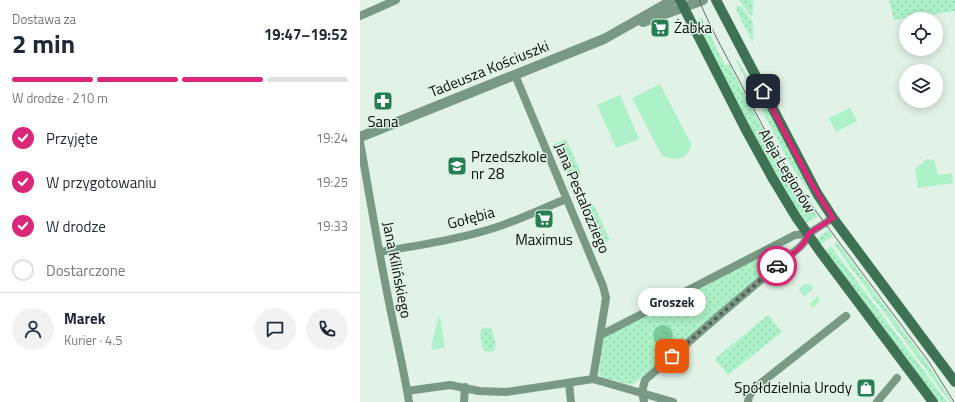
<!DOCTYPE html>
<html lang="pl">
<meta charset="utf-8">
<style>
body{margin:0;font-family:"Titillium Web",sans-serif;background:#f2f2f3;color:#1f2937;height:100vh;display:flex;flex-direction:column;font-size:15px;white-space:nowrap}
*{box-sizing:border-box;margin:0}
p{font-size:13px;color:#747a83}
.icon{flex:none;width:22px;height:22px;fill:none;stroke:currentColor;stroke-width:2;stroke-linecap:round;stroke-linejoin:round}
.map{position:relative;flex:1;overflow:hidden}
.sheet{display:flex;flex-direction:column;background:#fff;width:360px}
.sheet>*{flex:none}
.buttons{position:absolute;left:539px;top:12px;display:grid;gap:8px}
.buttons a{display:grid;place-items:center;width:44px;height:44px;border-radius:50%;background:#fff;box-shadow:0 2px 10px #0003;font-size:20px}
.pin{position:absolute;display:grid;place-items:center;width:34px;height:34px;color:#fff;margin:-17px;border-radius:8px;box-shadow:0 2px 6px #0006}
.courier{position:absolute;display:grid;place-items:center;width:40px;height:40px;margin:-20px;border:3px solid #db2777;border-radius:50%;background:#fff;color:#222;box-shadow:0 1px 5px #0007}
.bubble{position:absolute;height:28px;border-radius:14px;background:#fff;box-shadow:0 2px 10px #0003;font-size:13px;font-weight:700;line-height:28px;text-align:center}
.head em{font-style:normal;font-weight:700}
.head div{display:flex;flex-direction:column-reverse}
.head{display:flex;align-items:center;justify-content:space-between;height:68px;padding:0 12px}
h1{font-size:26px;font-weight:700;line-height:30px}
.bar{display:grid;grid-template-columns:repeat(4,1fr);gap:6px 4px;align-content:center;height:48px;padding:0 12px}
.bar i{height:5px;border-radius:3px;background:#e0e1e3}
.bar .on{background:#db2777}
.bar p{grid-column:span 4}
.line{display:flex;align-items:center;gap:10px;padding:0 12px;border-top:1px solid #e0e1e3}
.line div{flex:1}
.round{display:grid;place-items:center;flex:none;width:42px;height:42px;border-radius:21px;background:#f2f2f3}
ol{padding:0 12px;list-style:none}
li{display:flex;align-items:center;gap:12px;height:44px}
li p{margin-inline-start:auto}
li .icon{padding:4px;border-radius:50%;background:#db2777;color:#fff;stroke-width:4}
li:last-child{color:#747a83}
li i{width:22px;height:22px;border:2px solid #e0e1e3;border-radius:50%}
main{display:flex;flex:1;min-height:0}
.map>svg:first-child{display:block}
.grass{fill:url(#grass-dots)}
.garden{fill:#adf1c8}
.water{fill:url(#water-ripples)}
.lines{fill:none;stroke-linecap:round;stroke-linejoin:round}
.minor{stroke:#799985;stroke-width:8}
.tertiary{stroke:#799985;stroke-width:10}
.secondary{stroke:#3f7155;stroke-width:10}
.tram{stroke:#5f6a63;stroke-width:1}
.done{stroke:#555e58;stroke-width:4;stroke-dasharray:0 7.2}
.route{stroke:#db2777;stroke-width:5}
.labels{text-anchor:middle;stroke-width:3;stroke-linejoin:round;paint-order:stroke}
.poi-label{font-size:15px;fill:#090f0b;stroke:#e1f2e7;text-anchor:start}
.street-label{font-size:15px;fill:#090f0b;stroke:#e1f2e7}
</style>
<main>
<section class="sheet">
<div class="head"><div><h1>2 min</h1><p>Dostawa za</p></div><em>19:47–19:52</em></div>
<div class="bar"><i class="on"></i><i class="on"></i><i class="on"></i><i></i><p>W drodze · 210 m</p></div>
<ol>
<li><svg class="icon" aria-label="check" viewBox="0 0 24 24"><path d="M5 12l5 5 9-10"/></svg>Przyjęte<p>19:24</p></li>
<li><svg class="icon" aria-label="check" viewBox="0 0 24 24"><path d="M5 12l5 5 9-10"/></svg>W przygotowaniu<p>19:25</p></li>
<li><svg class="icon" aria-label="check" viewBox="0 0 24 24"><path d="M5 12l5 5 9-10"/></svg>W drodze<p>19:33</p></li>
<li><i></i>Dostarczone</li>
</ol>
<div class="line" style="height:72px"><a class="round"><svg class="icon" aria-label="person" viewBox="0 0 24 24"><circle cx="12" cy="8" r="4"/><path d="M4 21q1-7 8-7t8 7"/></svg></a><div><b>Marek</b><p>Kurier · 4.5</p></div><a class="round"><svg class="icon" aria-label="chat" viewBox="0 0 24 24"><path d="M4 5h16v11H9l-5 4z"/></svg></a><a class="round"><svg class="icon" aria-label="phone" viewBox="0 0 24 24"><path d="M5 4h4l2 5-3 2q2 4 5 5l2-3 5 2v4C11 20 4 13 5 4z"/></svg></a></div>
</section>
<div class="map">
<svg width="595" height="402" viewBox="0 0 595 402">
<defs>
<pattern id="grass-dots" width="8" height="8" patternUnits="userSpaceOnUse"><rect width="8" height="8" fill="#adf1c8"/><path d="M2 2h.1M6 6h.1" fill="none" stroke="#94cdaa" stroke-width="1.8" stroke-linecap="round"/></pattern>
<pattern id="water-ripples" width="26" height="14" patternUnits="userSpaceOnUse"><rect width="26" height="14" fill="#79ca9c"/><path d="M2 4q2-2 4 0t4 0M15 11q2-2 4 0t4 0" fill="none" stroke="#67ac85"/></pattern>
</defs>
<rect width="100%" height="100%" fill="#e1f2e7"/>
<!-- grass -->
<path class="grass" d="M379,0H393V15H390Z
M529,0H595V11L534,20Z
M376,6H381L393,22V43L377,12Z
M342,18L365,65L369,64L417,157L442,196L458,217L446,223L413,171L335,21Z
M378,60L387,77L406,106L464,214L430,164L376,61Z
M206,139L221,173V175L213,178L211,174H208L195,144Z
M234,205L250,240L238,245L223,209Z
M468,230L473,236L461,244L457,239Z
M477,242L565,360L592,402H590L475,246L474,244Z
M418,247L425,257L272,385L241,377L239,375L243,338Z
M470,247L473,249L587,402H579L466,251Z
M408,315L422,332L368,375L355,359Z
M127,327L132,330L136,345L133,351L130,352L123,350L120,335L122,329Z"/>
<!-- garden -->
<path class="garden" d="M300,84L331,144C329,160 313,163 301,154L272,98Z
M260,95L279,139L256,148L237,105Z
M490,108L497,121L476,132L469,118Z
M567,159L574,160L578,175L592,173L593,183L558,188L555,169Z
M444,284H448L453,287V289L444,297L439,289Z
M458,296L460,301L453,308L449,304Z
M80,317L85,347L73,350L71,348L78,318Z"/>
<!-- water -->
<path class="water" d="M293 335a10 10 0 1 1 20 0a10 10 0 1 1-20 0Z"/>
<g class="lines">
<!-- minor -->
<path class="minor" d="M0,16L36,0
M155,75L243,286L246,298L233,379
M0,142C9,192 17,242 27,292C34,329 43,365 49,402
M20,252C60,245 102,239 140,226C163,218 184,208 206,199
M241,335L435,235L448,234L473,218
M209,383L211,402
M47,391L90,385L119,391L146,392L233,379L313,402
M104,402L105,387
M284,402L282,392L285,380L362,313L441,246L446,240L448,234
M388,402L389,396L397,386L486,316
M517,402L537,378"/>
<!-- tertiary -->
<path class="tertiary" d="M283,22L343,0
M0,137L244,39L313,0"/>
<!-- secondary -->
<path class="secondary" d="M320,0L385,128L413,179L436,217L459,250L573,402
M356,0L457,193L473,218L595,382"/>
<!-- tram -->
<path class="tram" d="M339,0C350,27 365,54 379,80C400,122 422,164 449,202L569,362L594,402"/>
</g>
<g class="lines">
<!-- done -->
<path class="done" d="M312,356L417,266"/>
<!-- route -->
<path class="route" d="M403,91L451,183L473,218L448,234C444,248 428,257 417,266"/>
</g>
<!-- icons -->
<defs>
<g id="supermarket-square" transform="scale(1)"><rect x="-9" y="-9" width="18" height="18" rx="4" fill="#267f53" stroke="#e1f2e7"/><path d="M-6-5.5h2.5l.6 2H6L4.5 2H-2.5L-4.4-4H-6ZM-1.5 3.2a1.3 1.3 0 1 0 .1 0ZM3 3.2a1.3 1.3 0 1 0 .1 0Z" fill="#fff"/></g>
<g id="pharmacy-square" transform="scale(1)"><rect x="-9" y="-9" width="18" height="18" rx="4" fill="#267f53" stroke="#e1f2e7"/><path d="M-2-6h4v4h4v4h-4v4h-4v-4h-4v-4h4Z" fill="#fff"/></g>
<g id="school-square" transform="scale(1)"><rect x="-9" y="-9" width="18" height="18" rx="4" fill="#267f53" stroke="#e1f2e7"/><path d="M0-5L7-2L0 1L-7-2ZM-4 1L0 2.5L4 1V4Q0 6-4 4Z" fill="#fff"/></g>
<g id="shop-square" transform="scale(1)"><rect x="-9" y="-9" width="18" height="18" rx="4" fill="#267f53" stroke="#e1f2e7"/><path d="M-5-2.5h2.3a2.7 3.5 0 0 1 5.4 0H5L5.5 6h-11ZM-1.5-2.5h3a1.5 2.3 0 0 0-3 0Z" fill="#fff"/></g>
</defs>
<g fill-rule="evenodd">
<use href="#supermarket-square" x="300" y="28"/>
<use href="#pharmacy-square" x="23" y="101"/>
<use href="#school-square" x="97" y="166"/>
<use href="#supermarket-square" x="184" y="219"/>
<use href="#shop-square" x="506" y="388"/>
</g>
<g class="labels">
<!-- poi labels -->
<g class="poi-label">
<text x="314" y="33">Żabka</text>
<text x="23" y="127" text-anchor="middle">Sana</text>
<text x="111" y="162">Przedszkole<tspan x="111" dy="17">nr 28</tspan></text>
<text x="184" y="245" text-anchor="middle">Maximus</text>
<text x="492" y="393" text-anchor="end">Spółdzielnia Urody</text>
</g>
<!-- street labels -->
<g class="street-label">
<text transform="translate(129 69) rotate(-22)" y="5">Tadeusza Kościuszki</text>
<text transform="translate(427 171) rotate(59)" y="5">Aleja Legionów</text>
<text transform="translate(222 198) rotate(67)" y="5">Jana Pestalozziego</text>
<text transform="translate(111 218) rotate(-15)" y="5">Gołębia</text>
<text transform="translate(37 270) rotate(79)" y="5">Jana Kilińskiego</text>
</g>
</g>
</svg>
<div class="buttons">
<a><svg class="icon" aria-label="locate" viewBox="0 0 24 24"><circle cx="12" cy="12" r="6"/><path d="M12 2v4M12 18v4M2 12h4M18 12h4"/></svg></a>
<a><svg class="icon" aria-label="layers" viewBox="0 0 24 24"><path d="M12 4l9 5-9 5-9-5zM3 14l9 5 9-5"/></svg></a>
</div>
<div class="pin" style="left:312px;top:356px;background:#ea580c"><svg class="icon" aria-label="bag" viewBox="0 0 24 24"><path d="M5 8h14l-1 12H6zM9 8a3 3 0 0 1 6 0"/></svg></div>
<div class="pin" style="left:403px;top:91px;background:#1f2937"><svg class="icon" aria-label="home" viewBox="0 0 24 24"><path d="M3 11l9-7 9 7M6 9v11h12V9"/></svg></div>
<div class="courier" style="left:417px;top:266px"><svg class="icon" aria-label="car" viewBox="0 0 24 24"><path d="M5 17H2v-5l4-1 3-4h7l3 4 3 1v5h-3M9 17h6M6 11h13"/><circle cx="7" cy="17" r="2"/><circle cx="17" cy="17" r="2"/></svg></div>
<div class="bubble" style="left:278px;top:288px;width:68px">Groszek</div>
</div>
</main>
